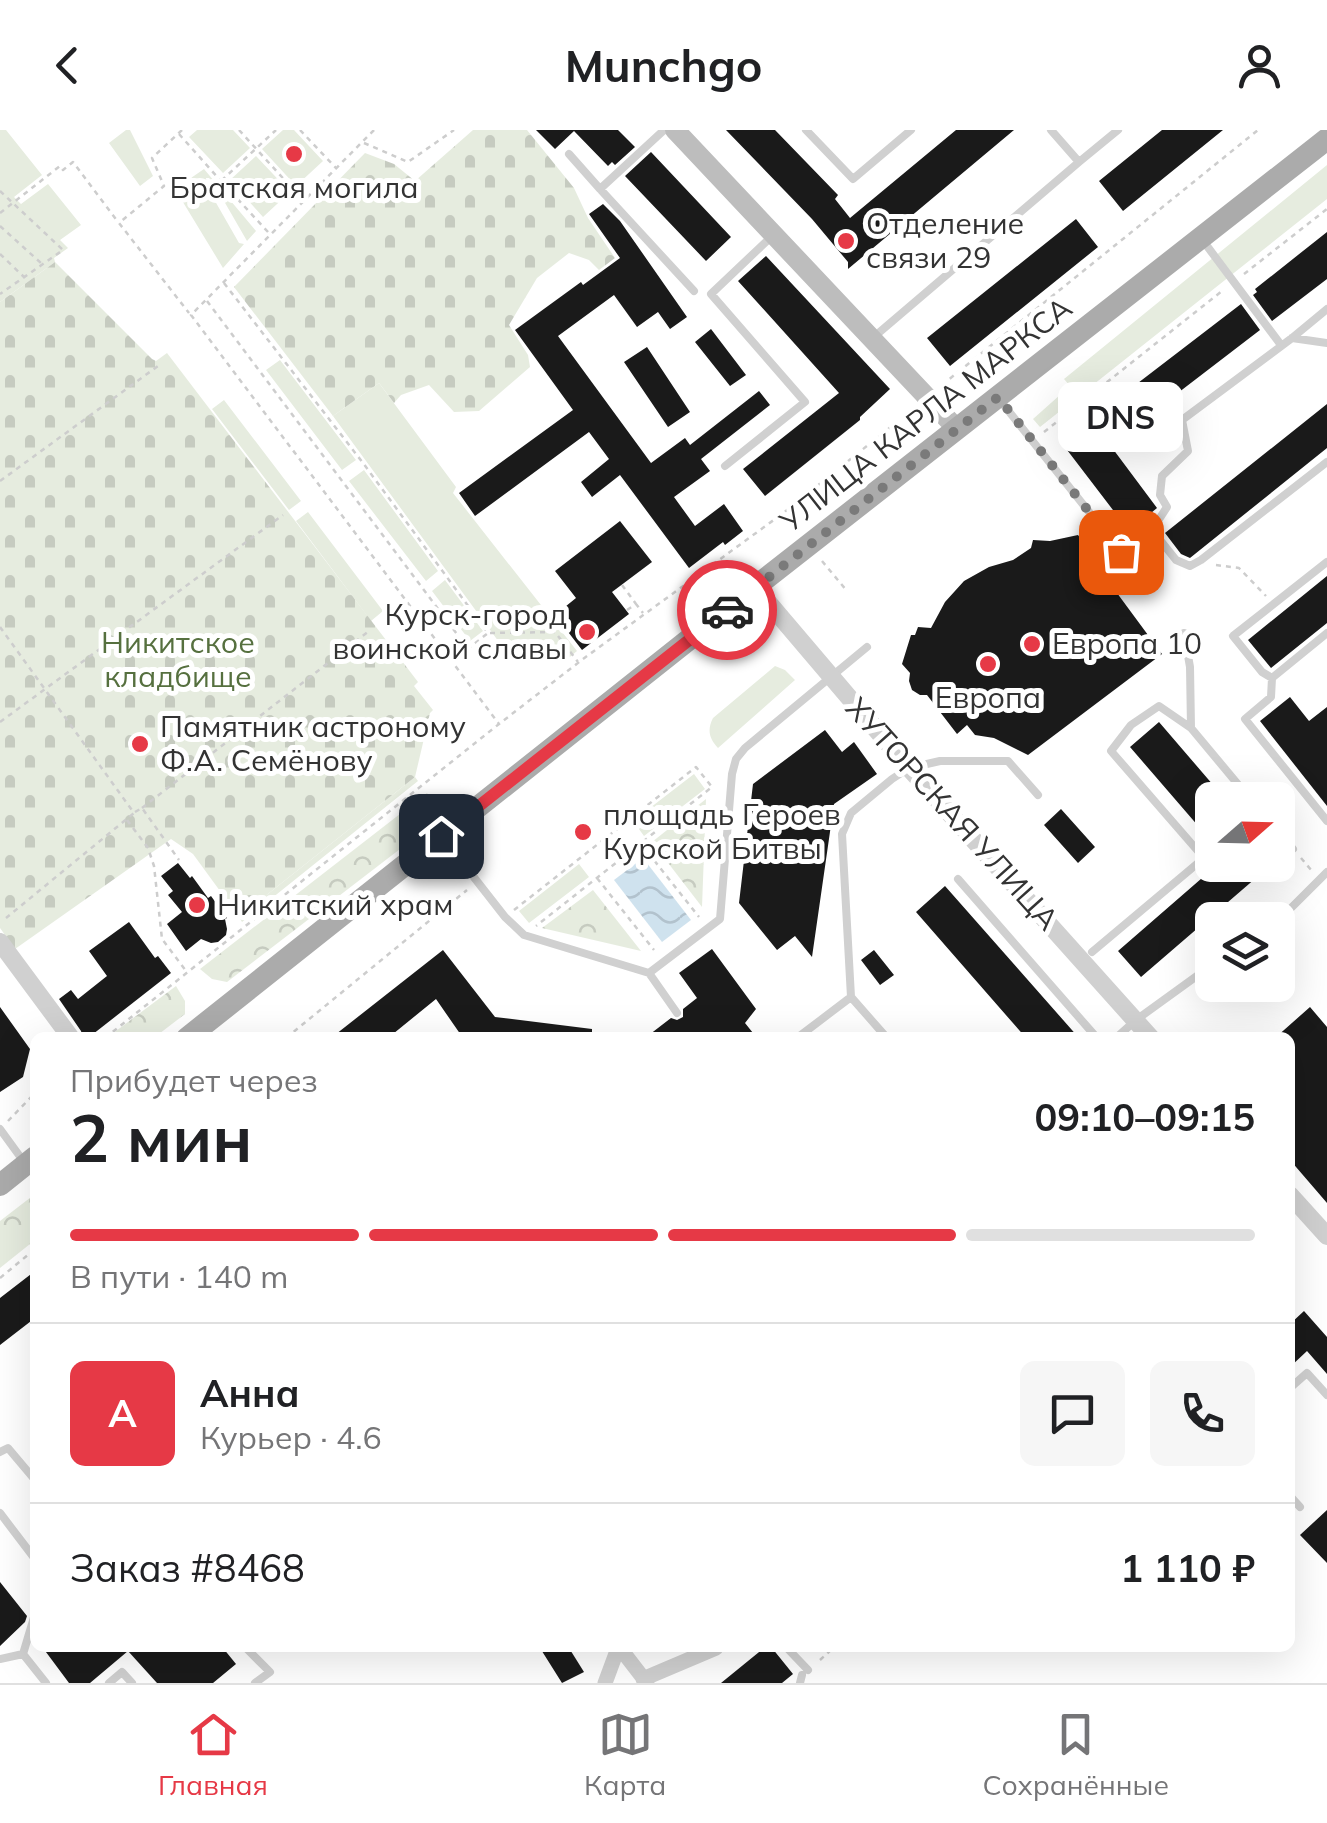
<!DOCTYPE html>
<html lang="ru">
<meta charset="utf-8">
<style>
body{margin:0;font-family:Mulish,sans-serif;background:#f6f6f6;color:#202124;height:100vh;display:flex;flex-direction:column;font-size:38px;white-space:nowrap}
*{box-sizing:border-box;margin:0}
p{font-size:32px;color:#757577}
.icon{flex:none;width:55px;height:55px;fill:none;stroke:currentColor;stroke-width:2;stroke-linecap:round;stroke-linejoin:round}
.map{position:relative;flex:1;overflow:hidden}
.details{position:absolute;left:30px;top:902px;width:1265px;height:620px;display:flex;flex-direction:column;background:#fff;border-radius:15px;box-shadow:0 10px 40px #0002}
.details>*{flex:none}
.needle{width:65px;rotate:70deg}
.buttons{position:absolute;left:1195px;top:652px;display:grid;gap:20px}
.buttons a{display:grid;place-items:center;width:100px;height:100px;border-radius:15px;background:#fff;box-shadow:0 10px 40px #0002;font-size:50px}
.pin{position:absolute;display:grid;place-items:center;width:85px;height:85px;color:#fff;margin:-42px;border-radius:20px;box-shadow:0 5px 15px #0006}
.courier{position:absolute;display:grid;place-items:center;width:100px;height:100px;margin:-50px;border:8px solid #e63946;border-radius:50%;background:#fff;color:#222;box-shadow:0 2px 12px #0007}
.bubble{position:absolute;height:70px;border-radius:15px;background:#fff;box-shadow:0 10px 40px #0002;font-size:32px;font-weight:700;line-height:70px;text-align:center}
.headline em{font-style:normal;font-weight:700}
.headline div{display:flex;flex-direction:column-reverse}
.headline{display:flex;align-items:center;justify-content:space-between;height:170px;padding:0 40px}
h1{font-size:65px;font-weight:700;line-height:75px}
.bar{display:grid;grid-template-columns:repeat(4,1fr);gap:15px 10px;align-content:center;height:120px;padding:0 40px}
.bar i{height:12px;border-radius:8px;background:#e0e0e0}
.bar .selected{background:#e63946}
.bar p{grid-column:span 4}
.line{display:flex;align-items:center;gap:25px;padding:0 40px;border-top:2px solid #e0e0e0}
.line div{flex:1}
.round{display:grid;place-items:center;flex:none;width:105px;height:105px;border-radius:15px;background:#f6f6f6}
header{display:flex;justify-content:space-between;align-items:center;height:130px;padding:0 40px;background:#fff;font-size:45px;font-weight:700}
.menu{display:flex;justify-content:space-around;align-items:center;height:140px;border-top:2px solid #e0e0e0;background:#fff;font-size:28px;color:#757577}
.menu a{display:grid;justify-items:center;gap:5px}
.menu .selected{color:#e63946}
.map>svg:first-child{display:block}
.grass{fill:#e6ecdf}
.cemetery{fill:url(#cemetery-stones)}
.park{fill:url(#park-crowns)}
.water{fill:url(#water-waves)}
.building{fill:#1a1a1a}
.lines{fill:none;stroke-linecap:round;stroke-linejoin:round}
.path{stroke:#cdcdcd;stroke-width:2.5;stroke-dasharray:5 5;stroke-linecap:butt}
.service{stroke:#d0d0d0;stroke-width:8}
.minor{stroke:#d0d0d0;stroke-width:15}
.tertiary{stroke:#d0d0d0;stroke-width:18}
.secondary{stroke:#bdbdbd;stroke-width:20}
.primary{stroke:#ababab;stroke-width:22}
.done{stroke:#7a7a7a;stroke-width:10;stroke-dasharray:0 18}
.route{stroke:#e63946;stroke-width:12}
.poi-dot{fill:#e63946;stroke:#fff;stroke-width:4}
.labels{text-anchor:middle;stroke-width:10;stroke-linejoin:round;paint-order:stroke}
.poi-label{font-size:30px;fill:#333;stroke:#fff;text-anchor:start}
.street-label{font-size:30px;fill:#333;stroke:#fff}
.park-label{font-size:30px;fill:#56703f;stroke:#fff}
</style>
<header><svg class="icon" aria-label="back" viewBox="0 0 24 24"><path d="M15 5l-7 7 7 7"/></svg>Munchgo<svg class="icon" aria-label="person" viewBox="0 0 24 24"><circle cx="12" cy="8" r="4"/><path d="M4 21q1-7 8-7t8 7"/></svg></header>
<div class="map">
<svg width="1327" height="1553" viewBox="0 0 1327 1553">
<defs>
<pattern id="cemetery-stones" width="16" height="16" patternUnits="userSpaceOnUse" patternTransform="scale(2.5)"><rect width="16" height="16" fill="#e6ecdf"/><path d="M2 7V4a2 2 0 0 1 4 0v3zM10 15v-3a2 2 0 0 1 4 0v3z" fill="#c6cbc0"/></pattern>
<pattern id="park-crowns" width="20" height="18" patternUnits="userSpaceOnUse" patternTransform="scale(2.5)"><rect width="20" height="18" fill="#e6ecdf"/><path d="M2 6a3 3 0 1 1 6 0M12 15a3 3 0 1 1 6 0" fill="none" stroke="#c6cbc0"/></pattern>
<pattern id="water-waves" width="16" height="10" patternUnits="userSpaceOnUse" patternTransform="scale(2.5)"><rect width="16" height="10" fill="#cfe2ee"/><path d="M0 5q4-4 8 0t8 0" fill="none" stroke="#b2c2cd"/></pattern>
</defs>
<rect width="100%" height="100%" fill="#fff"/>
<!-- grass -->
<path class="grass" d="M0,0H6L42,45L14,67L21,74L48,54L81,95L60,110L68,118L54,128L55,132L0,172Z
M126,0H130L153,46L140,56L109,13Z
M197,0H233L250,18L223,43L189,7Z
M283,0H294L323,31L296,56L262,19Z
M256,26L290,62L263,87L230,50Z
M1327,35V69L1040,297L1033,289L1070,256L1064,249Z
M204,39L256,101L247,111L213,52L209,48H206L207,57L239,113L244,114L223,138L175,59Z
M280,230L356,330L342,340L266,240Z
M379,253L456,357L453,363L577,521L565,531L507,523L333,286Z
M224,270L301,371L289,380L212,279Z
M364,340L438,441L426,451L349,351Z
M308,382L383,481L371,491L296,391Z
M445,450L483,501L470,511L432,461Z
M775,536L785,540L795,550L718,618C709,608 707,600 713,588Z
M694,644L705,659L644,706L633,691Z
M415,647L418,651L242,792L239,787Z
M579,734L589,747L529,793L519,781Z"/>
<!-- cemetery -->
<path class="cemetery" d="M473,0H527L574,58L588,88L615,128L599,140L589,130L569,123L537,148L509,195L528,225L530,237L479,281L454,282L429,255L401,265L394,273L379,253L333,286L234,157L365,23L394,34L415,51Z
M55,132L152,229L156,231L167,223L418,552L414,556L433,580L430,583L415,647L239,787L193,724L171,709L15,819L0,798V172Z"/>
<!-- park -->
<path class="park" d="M427,663L443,686L227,852L212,849L200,839Z
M706,669L702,777L652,712Z
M593,760L641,821L542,798Z
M176,856L185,871V884L155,907H108Z
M35,1064V1110L0,1138V1091Z"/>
<!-- water -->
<path class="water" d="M643,728L691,790L662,812L614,750Z"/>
<!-- building -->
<path class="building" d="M536,0H618L635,17L615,35L612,32L608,36L574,1L555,19Z
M726,0H775L838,65L835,69L850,88L956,0H1014L848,139V132L812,89Z
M1162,0H1223L1123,81L1099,51Z
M651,22L731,107L706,131L625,46Z
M603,74L620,91L687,187L670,199L658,182L637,197L614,165L558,206L651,333L685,308L690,315L759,261L770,275L701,329L710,341L674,367L695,396L724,374L743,401L725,415L723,412L689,438L620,345L592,367L581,352L609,329L589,302L475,386L459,363L573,280L515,200L581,152L583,155L620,128L589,84Z
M1076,89L1098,117L950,236L927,208Z
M1327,102V149L1272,191L1253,165L1257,162L1255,159Z
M766,126L890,259L860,287V290L765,366L743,339L839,263L738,151Z
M1241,174L1260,200L1110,315L1157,378L1129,401L1061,312Z
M711,199L746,245L730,256L695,212Z
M647,217L690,282L668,297L624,232Z
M1327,274V318L1190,428L1181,424L1165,403Z
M620,391L652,432L612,462L629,484L582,520L555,485L576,468L555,441Z
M1078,405L1120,461L1117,463L1162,524L1028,625L994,608L975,605L967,595L957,604L927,565H920L912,560L909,551L910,543L902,534L911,505H915L918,497L931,498L945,472L964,451L989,437L1013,430L1031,418L1033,410L1050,411Z
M1327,446V493L1271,538L1248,510Z
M1290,567L1309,591L1327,577V676L1260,591Z
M1159,592L1226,670H1212V712L1130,617Z
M825,600L842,622L854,612L877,644L834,674L812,827L795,806L777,820L739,773L753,654Z
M1061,679L1095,717L1078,733L1044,695Z
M178,733L190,748L192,746L208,768L211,766L227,788L225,789L227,799L226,805L218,812L211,813L201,809L186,821L167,794L182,782L168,765L173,761L161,746Z
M1217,735H1271L1141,847L1118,821Z
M945,756L1079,908H1026L916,782Z
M129,792L155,828L158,826L171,843L88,908H83L81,901L59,869L71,860L78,869L107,846L89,821Z
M712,819L756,879L745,893L757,908H645L671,888L677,890L683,887V879L697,868L679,843Z
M443,820L495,887L592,899V908H463L436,869L388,908H331Z
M874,820L894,845L880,855L861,830Z
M0,877L30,919L23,947L0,962Z
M1310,877L1327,897V1073L1290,1030V908H1275Z
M35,1141V1188L0,1215V1168Z
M1304,1181L1327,1207V1244L1307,1221L1290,1237V1194Z
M1327,1380V1433L1300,1405Z
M0,1452L27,1486L25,1492L0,1516Z
M43,1518H223L236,1534L213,1553H157L128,1521L90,1553H69Z
M540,1518H569L584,1542L562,1553Z
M764,1518H772L793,1544L782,1553H721Z"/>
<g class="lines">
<!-- path -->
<path class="path" d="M182,0L152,28L164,56L119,93L189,183
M239,0L302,69
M300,0L336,38
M374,0L191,185L499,594
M179,4L220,50
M364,13L408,32L454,0
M0,61L63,120L0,164
M0,83L60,36L63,40L73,32L118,92
M0,96L42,134
M268,102L221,51L276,0
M0,124L24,147
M1244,144L1327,79
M224,153L363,333L488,503L454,530
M207,171L466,516
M942,255L1258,0
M1044,302L1222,161
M0,351L158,236
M784,385L795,398
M822,431L847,461
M1216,435L1239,438L1266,466
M622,455L636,474
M627,480L636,474L643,483
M0,497L134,683L6,788
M490,503L555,502L578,532
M0,592L283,385
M142,678L369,501
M135,682L142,678L179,730
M127,690L148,718L154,736L162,809L186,841
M607,711L620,728
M642,715L699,787
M1301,728L1312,741
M597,748L654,820
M514,780L696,637L712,657L536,796
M105,908L499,594L583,529L782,384L913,279
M286,908L467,760
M8,991L35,963
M0,1148L35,1119
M820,1530L833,1518"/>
<!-- service -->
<path class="service" d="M664,0L600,59L694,161
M806,0L853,49L911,0
M1051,0L1079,32L1118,0
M569,24L600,59
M1204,112L1281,215
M875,206L1079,32
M1292,208L1327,213
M999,269L1121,422L1152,400L1167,377L1160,365L1162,346L1188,321L1182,290L1292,208L1327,179
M725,336L805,272L711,164L771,107
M1152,400L1176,430L1190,436L1201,430L1327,332
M1184,503L1190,537L1191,598L1251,670
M1327,503L1272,548L1271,567L1245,589L1327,691
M1272,548L1262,542L1233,506L1327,432
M1278,701L1293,719
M444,709L505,787L524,805L649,843L720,789L732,644L736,629L745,618L867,517
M958,749L1097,908
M1275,790L1290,779L1327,742
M1092,822L1204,728L1111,621L1131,595L1159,576L1191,598
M649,843L677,883
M851,867L887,908
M442,908H446
M797,908L851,867L842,704L851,683L892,649L909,638L940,631H1008L1038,665
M1116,908L1136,890L1212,835
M0,999L24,1032
M1290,1258L1307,1243L1327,1265
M0,1322L8,1318L35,1350
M1290,1366L1300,1377
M0,1383L35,1429
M246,1518L270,1542L255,1553
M787,1518L808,1540
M23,1524L46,1553
M0,1529L23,1524L35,1484
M109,1553L122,1542L132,1553
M800,1553L802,1545"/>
<!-- minor -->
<path class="minor" d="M620,1518L647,1553
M643,1549L716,1518
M605,1553L618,1518"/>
<!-- tertiary -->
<path class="tertiary" d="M755,457L909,638L1151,908
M0,812L71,908
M1290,1065L1327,1106"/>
<!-- secondary -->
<path class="secondary" d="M675,0L957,299"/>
<!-- primary -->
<path class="primary" d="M187,908L755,457L1327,9
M0,1055L35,1027"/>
</g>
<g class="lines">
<!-- done -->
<path class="done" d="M727,480L998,267L1121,422"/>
<!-- route -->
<path class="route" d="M441,706L727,480"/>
</g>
<!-- markers -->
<g class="poi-dot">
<circle cx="294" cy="24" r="10"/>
<circle cx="846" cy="111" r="10"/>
<circle cx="587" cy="502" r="10"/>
<circle cx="1032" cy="514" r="10"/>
<circle cx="988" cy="534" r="10"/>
<circle cx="140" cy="614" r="10"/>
<circle cx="583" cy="702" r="10"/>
<circle cx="197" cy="775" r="10"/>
</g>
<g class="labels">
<!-- poi labels -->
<g class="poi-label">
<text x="294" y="68" text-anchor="middle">Братская могила</text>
<text x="866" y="104">Отделение<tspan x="866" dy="34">связи 29</tspan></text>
<text x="567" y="495" text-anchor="end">Курск-город<tspan x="567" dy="34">воинской славы</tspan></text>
<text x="1052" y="524">Европа 10</text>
<text x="988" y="578" text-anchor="middle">Европа</text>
<text x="160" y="607">Памятник астроному<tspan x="160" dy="34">Ф.А. Семёнову</tspan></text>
<text x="603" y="695">площадь Героев<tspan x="603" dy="34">Курской Битвы</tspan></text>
<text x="217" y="785">Никитский храм</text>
</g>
<!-- street labels -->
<g class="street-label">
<text transform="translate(926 285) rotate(-38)" y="10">УЛИЦА КАРЛА МАРКСА</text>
<text transform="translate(952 684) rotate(48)" y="10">ХУТОРСКАЯ УЛИЦА</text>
</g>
<!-- park labels -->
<g class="park-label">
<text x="178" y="523">Никитское<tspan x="178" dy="34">кладбище</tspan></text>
</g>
</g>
</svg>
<div class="buttons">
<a><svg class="needle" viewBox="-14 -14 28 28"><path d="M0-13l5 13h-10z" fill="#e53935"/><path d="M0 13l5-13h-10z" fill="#757577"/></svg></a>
<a><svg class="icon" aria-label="layers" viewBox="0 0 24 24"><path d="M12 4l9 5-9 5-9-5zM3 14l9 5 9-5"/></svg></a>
</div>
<div class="pin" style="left:1121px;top:422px;background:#ea580c"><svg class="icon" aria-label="bag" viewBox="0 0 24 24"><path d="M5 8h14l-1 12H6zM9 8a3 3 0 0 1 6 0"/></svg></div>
<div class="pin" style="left:441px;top:706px;background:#1f2937"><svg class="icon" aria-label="home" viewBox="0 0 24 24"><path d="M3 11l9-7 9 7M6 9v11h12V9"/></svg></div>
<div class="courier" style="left:727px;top:480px"><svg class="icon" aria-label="car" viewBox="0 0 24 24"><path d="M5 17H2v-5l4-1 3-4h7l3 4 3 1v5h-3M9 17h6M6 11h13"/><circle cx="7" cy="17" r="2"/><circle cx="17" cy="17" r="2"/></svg></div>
<div class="bubble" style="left:1058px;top:252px;width:125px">DNS</div>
<section class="details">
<div class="headline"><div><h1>2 мин</h1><p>Прибудет через</p></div><em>09:10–09:15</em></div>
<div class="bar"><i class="selected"></i><i class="selected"></i><i class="selected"></i><i></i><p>В пути · 140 m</p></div>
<div class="line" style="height:180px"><b class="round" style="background:#e63946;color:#fff">А</b><div><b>Анна</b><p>Курьер · 4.6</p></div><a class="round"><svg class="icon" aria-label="chat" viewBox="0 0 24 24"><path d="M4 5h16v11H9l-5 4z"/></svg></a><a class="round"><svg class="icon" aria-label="phone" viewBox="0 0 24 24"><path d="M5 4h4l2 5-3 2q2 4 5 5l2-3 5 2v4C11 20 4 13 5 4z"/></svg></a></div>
<div class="line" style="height:130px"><div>Заказ #8468</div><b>1 110 ₽</b></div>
</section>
</div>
<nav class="menu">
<a class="selected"><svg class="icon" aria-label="home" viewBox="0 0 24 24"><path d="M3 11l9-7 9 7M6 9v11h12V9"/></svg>Главная</a>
<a><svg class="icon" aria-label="map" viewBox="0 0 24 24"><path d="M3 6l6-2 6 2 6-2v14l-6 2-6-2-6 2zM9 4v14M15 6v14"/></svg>Карта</a>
<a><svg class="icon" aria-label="saved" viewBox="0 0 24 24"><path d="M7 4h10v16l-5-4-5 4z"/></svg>Сохранённые</a>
</nav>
